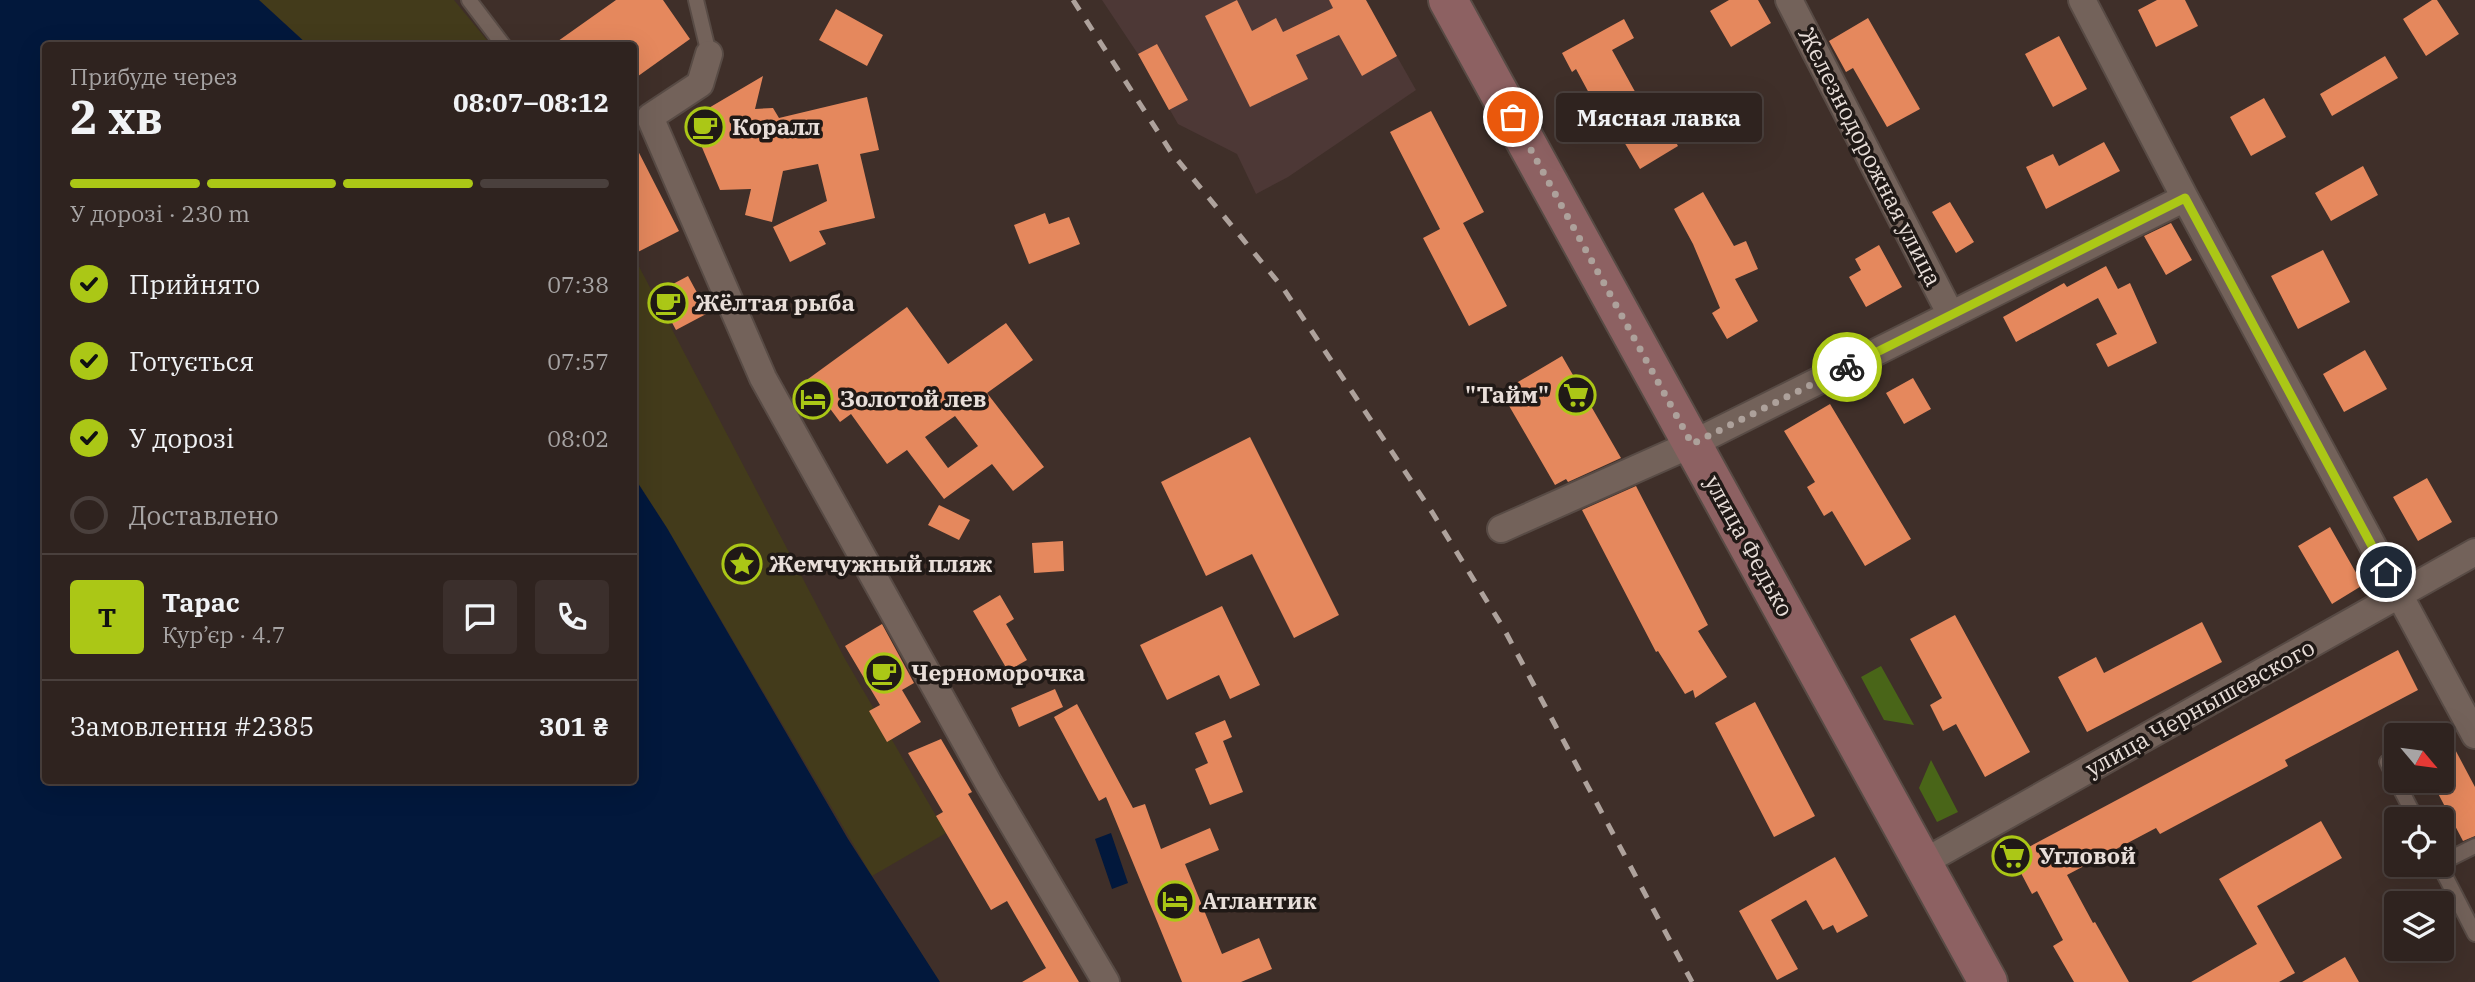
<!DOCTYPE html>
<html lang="uk">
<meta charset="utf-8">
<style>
body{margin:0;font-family:"IBM Plex Serif",serif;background:#3b2f2c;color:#f1f3f6;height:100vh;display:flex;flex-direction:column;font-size:26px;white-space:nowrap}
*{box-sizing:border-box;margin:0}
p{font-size:23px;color:#a7a4a4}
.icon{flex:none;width:38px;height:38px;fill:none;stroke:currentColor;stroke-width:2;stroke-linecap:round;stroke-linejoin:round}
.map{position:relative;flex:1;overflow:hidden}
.drawer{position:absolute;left:42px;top:42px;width:595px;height:742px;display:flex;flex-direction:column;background:#2f231f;border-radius:7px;box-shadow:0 7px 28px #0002,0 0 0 2px #4a403d}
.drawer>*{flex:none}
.needle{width:46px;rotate:119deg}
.buttons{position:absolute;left:2384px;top:723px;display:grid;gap:14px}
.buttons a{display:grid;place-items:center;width:70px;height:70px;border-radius:7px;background:#2f231f;box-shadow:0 7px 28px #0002,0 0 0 2px #4a403d;font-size:35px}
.pin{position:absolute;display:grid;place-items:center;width:60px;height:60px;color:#fff;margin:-30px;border:4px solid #fff;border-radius:50%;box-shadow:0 2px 7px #0007}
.courier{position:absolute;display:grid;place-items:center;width:70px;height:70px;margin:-35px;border:5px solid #abc716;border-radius:50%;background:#fff;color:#222;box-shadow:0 2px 9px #0007}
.bubble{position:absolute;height:49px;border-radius:7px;background:#2f231f;box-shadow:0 7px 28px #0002,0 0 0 2px #4a403d;font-size:23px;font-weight:700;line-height:49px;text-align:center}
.summary em{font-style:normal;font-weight:700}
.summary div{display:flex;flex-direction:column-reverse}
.summary{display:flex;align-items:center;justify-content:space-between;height:119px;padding:0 28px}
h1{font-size:46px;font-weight:700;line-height:52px}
.bar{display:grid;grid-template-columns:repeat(4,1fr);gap:10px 7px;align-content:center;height:84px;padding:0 28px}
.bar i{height:9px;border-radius:5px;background:#4a403d}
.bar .active{background:#abc716}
.bar p{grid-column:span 4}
.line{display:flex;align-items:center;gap:18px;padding:0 28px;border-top:2px solid #4a403d}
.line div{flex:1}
.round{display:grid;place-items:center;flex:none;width:74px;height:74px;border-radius:7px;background:#3b2f2c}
ol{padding:0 28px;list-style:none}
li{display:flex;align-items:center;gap:21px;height:77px}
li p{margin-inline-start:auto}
li .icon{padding:7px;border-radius:50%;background:#abc716;color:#111;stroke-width:4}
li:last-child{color:#a7a4a4}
li i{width:38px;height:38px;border:4px solid #4a403d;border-radius:50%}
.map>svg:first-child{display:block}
.industrial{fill:#4d3836}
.green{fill:#496518}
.sand{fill:#433b1b}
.water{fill:#02183c}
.building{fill:#e5885d;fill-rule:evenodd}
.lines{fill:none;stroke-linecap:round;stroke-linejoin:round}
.service-casing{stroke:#584b45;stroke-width:18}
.minor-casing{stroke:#584b45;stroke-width:30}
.secondary-casing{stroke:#584b45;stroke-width:42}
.service{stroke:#73625a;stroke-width:14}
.minor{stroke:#73625a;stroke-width:26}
.secondary{stroke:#8d6162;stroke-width:38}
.rail{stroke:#aea29c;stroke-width:5;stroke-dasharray:12 12;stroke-linecap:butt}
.done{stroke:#ada19b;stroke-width:7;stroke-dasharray:0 12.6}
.route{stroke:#abc716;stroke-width:9}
.labels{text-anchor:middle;stroke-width:7;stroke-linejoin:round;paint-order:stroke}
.poi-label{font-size:23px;font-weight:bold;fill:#e8ded9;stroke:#201916;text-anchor:start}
.street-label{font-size:23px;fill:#e8ded9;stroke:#201916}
</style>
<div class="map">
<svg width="2475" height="982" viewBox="0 0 2475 982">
<rect width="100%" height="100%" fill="#3f2f29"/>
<!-- industrial -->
<path class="industrial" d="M1102,0H1365L1416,90L1288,177L1256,194L1237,154L1178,124L1138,54Z"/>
<!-- green -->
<path class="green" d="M1881,666L1914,725L1884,720L1861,677Z
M1931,760L1958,812L1937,822L1919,788Z"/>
<!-- sand -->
<path class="sand" d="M259,0H454L491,45H308Z
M634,257L845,659L946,833L872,876L667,528L634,477Z"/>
<!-- water -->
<path class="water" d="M0,0H259L308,45L46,46V780H634V477L667,528L848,839L940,982H0Z
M1111,833L1128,883L1112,889L1095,839Z"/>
<!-- building -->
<path class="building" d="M616,0H663L690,39L634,79V46H551Z
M1237,0L1252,31L1276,18L1283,32L1333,8L1329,0H1366L1397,56L1362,76L1339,35L1296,55L1308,79L1250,107L1205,16Z
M1729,0H1758L1771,23L1731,47L1710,11Z
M2157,0H2185L2198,26L2156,47L2138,10Z
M2432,0H2437L2459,34L2426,56L2403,19Z
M836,9L883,35L867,66L819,40Z
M1868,18L1920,109L1887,127L1853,68L1846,72L1829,41Z
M1624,19L1634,38L1612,50L1654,126L1664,121L1678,146L1640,169L1610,118L1604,121L1576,69L1572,72L1562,53Z
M2059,36L2087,89L2053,107L2025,54Z
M1157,44L1188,100L1169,110L1138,54Z
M2385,56L2398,78L2332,116L2320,94Z
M763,76L755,109L773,108L779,118L867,97L879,150L860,154L875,218L819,231L826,244L790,262L773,227L827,201L818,164L783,171L772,222L745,215L751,189L720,190L690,119Z
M2264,98L2286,137L2251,156L2230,117Z
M1431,111L1484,212L1463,223L1507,306L1469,326L1423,238L1440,229L1390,132Z
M2104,142L2120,171L2046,209L2026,167L2053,154L2059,166Z
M634,143L679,231L634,254Z
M2363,166L2378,195L2331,221L2315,193Z
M1703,192L1734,246L1746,241L1758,269L1735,279L1758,321L1727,339L1712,313L1720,308L1693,244L1674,209Z
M1950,202L1974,242L1956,253L1932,212Z
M1045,213L1049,224L1069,217L1080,244L1029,264L1014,225Z
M2171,223L2192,260L2166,275L2144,236Z
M1879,245L1902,287L1866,307L1849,277L1861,270L1855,259Z
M2323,250L2350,302L2298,329L2271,276Z
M2106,266L2118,289L2130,283L2157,343L2108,367L2096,344L2117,334L2098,298L2016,342L2003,317L2064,283L2067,287Z
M688,276L708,313L676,330L656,293Z
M907,307L948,364L1006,323L1033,360L987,393L1044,467L1013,491L992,464L944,499L907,450L887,464L851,414L840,422L808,379ZM955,416L978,446L948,468L925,437Z
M2365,350L2387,389L2344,412L2323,374Z
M1562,356L1621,458L1568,482L1566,479L1555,485L1501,392Z
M1913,378L1931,409L1904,424L1886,393Z
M1830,404L1911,539L1865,566L1832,511L1824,516L1807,487L1815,482L1784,431Z
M1250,437L1339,615L1294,638L1252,554L1206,576L1161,482Z
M2427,478L2452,522L2418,541L2393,497Z
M1636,486L1708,625L1698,631L1727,677L1695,698L1693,690L1685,694L1658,651L1656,652L1582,510Z
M939,505L970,520L959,540L928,525Z
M2330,527L2363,585L2332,604L2298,546Z
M1063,541L1064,571L1034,573L1032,543Z
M1000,595L1014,619L1006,624L1027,660L1008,671L973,611Z
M1222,606L1260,685L1230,699L1219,675L1167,700L1140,645Z
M1955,615L2030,752L1985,777L1956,724L1943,731L1930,705L1942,698L1910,639Z
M2202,622L2222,662L2087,732L2058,677L2096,657L2104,673Z
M882,624L914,683L902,690L921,722L887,742L869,711L880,705L845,646Z
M2398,650L2418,690L2285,760L2288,766L2160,834L2156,828L2067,875L2093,923L2095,922L2129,982H2074L2053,946L2063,940L2037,891L2032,894L2012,856Z
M1055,689L1063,707L1019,727L1011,708Z
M1755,702L1815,816L1774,837L1715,723Z
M1077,704L1133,808L1145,804L1161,849L1210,828L1219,850L1185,864L1222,954L1259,938L1272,969L1241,982H1182L1106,797L1099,801L1054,717Z
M1225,720L1232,737L1223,741L1243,792L1210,805L1195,769L1208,763L1195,733Z
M2441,723L2475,787V836L2463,841L2431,780H2441Z
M941,739L972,792L968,794L1079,982H1022L1046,968L1007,901L991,910L936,816L943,812L908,753Z
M2321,821L2342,858L2257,906L2295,973L2279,982H2191L2257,944L2219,879Z
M1835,857L1868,916L1837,933L1833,925L1823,930L1806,900L1771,920L1798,969L1777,980L1739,911Z
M2345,957L2359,982H2302Z"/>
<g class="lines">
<!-- service casing -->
<g class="service-casing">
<path id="service" d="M469,0L504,46
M696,0L709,54
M2387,762L2396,780
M2396,780L2416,819
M2441,863L2475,846
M2439,864L2475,934"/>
</g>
<!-- minor casing -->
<g class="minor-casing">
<path id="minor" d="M1789,0L1951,315
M2082,0L2185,198L2475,735
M709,54L700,84L650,117L763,378L989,784L1106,982
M1501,529L1692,444L2185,198
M1924,862L2475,552"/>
</g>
<!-- secondary casing -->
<g class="secondary-casing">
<path id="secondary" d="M1448,0L1988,982"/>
</g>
<!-- service -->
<use href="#service" class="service"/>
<!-- minor -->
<use href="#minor" class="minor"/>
<!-- secondary -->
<use href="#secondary" class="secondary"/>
<!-- rail -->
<path class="rail" d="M1073,0L1171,152L1283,288L1432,512L1504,629L1692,982"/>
</g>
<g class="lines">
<!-- done -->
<path class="done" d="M1513,117L1692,444L1847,367"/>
<!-- route -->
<path class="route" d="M1847,367L2185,198L2386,572"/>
</g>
<!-- icons -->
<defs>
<g id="cafe-ring" transform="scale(2.0125)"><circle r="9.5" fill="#201916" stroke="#abc716" stroke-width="1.5"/><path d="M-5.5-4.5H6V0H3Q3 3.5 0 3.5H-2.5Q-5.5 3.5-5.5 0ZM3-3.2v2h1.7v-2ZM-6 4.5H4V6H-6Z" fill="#abc716"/></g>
<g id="supermarket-ring" transform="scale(2.0125)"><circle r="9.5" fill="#201916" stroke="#abc716" stroke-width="1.5"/><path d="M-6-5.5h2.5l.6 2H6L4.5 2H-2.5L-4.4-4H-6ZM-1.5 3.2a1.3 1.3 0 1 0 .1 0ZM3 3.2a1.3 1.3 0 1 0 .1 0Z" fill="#abc716"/></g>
<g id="hotel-ring" transform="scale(2.0125)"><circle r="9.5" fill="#201916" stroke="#abc716" stroke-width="1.5"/><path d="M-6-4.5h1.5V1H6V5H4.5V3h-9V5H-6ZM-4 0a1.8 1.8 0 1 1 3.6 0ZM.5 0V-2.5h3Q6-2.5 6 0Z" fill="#abc716"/></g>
<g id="sight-ring" transform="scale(2.0125)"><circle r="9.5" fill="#201916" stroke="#abc716" stroke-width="1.5"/><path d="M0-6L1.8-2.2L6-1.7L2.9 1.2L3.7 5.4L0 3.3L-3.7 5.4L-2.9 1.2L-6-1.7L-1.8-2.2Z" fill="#abc716"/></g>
</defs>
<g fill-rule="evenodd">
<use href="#cafe-ring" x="705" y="127"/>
<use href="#cafe-ring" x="668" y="303"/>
<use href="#supermarket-ring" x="1576" y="395"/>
<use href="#hotel-ring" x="813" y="399"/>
<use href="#sight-ring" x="742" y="564"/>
<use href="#cafe-ring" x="884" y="673"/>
<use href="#supermarket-ring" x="2012" y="856"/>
<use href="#hotel-ring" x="1175" y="901"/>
</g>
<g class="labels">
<!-- poi labels -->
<g class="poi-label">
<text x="732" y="135">Коралл</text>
<text x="695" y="311">Жёлтая рыба</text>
<text x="1549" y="403" text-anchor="end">"Тайм"</text>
<text x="840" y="407">Золотой лев</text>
<text x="769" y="572">Жемчужный пляж</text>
<text x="911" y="681">Черноморочка</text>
<text x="2039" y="864">Угловой</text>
<text x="1202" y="909">Атлантик</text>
</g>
<!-- street labels -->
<g class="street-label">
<text transform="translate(1870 157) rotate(63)" y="8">Железнодорожная улица</text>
<text transform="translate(1749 546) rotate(61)" y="8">улица Федько</text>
<text transform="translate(2200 708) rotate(-29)" y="8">улица Чернышевского</text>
</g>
</g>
</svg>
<div class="buttons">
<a><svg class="needle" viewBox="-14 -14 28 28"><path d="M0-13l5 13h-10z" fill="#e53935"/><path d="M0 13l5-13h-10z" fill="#a7a4a4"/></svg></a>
<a><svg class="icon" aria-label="locate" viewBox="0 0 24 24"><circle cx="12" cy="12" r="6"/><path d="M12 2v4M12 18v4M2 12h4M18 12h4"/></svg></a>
<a><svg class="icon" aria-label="layers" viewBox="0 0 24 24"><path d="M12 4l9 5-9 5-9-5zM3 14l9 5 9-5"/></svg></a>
</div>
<div class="pin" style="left:1513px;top:117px;background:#ea580c"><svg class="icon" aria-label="bag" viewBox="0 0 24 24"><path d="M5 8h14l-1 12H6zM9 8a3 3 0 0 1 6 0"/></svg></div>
<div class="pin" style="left:2386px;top:572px;background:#1f2937"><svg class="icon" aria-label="home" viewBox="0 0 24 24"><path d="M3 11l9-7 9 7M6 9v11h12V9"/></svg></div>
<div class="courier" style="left:1847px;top:367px"><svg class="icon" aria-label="bike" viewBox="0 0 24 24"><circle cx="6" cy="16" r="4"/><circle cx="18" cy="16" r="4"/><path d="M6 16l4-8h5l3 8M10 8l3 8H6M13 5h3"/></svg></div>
<div class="bubble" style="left:1556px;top:93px;width:206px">Мясная лавка</div>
<section class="drawer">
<div class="summary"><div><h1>2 хв</h1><p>Прибуде через</p></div><em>08:07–08:12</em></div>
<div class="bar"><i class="active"></i><i class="active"></i><i class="active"></i><i></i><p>У дорозі · 230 m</p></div>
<ol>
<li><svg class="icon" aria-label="check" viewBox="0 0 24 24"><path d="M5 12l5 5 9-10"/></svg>Прийнято<p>07:38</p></li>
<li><svg class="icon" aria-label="check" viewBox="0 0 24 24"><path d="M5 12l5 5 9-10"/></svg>Готується<p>07:57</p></li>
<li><svg class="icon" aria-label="check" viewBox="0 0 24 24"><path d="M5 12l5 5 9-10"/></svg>У дорозі<p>08:02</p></li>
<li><i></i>Доставлено</li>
</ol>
<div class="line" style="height:126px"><b class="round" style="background:#abc716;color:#111">Т</b><div><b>Тарас</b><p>Кур’єр · 4.7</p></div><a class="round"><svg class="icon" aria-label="chat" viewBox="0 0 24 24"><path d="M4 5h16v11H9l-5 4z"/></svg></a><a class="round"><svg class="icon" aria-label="phone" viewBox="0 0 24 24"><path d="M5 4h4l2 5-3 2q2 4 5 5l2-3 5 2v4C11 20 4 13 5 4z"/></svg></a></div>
<div class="line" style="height:91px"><div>Замовлення #2385</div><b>301 ₴</b></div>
</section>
</div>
